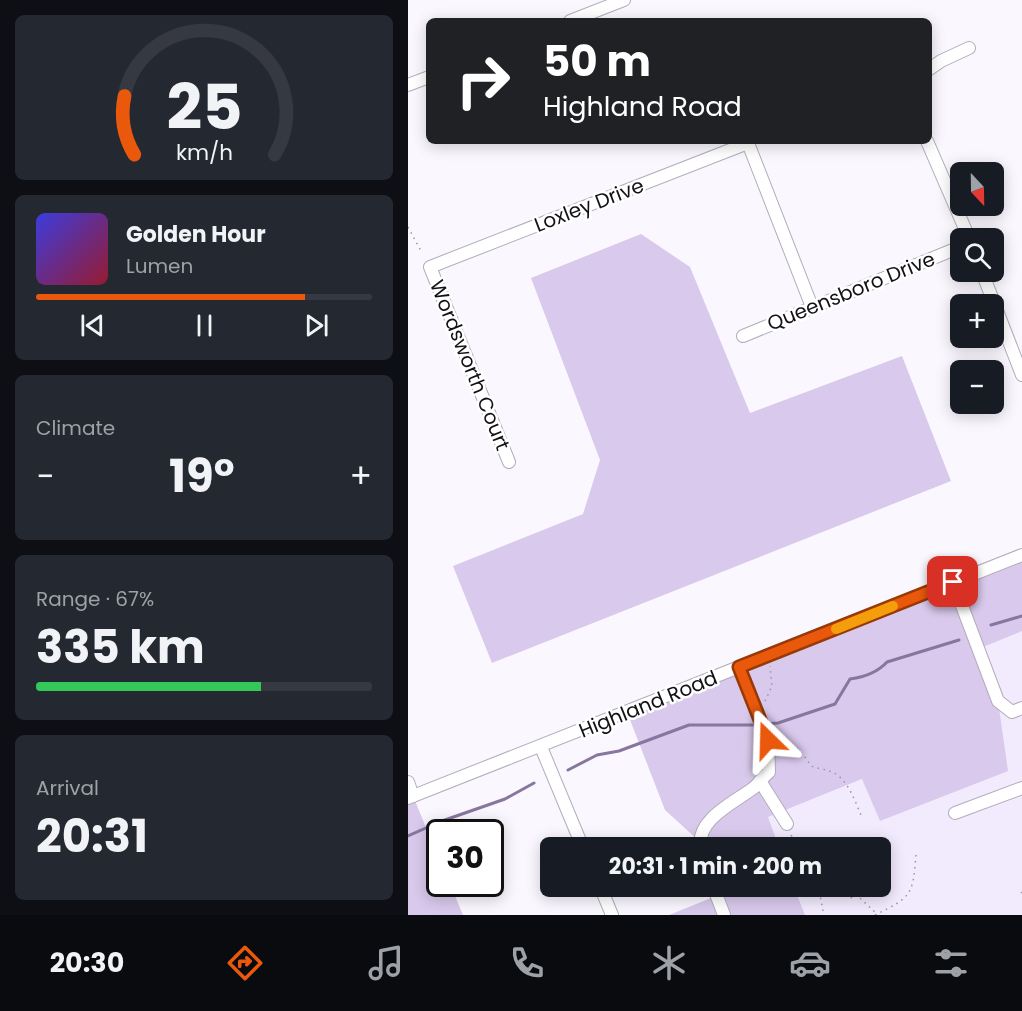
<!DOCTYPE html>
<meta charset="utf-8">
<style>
body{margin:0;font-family:Poppins,sans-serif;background:#242831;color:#f1f3f6;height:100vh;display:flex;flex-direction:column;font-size:22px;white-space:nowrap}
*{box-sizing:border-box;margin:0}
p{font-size:20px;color:#9ea1a6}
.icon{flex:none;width:33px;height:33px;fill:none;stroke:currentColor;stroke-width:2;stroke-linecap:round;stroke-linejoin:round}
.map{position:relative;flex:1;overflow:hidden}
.drawer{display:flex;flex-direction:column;gap:15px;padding:15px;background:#0d0f14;width:408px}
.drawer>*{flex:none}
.guide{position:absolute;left:18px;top:18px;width:506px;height:126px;border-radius:9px;box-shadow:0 3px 15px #0003;background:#202124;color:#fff;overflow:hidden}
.needle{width:39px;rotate:158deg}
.buttons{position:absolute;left:542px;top:162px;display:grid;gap:12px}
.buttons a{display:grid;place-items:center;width:54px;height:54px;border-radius:9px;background:#171b24;box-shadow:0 3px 15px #0003;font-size:30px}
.speed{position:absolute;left:18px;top:819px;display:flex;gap:12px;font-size:30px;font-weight:700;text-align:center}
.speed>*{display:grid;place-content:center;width:78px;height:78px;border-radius:50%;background:#171b24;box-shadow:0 3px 15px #0003;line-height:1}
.speed .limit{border:3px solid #111;border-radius:9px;background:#fff;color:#111}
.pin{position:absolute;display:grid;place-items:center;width:51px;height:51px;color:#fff;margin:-26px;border-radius:12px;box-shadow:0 3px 9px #0006}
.me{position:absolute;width:66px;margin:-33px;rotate:338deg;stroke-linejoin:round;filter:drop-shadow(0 0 4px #0008)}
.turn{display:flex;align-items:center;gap:21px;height:126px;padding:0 18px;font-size:27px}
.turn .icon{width:78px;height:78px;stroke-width:2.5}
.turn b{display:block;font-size:42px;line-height:51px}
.big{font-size:45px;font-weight:700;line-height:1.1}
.drawer .tile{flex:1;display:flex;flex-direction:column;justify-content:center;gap:9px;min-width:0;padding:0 21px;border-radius:9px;background:#242831}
.drawer .dial{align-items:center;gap:0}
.dial svg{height:156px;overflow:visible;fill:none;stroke:#363941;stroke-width:7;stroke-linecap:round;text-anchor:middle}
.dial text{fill:#f1f3f6;stroke:none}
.song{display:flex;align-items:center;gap:18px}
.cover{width:72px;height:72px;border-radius:9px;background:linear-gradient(135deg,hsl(240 70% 55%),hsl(350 70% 35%))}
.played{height:6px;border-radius:3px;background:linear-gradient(90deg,#ea580c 80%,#363941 80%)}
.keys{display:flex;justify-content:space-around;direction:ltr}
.heat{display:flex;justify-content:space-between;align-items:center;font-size:33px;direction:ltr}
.charge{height:9px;border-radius:4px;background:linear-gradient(90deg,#34c759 67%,#363941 0)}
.trip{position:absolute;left:132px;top:837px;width:351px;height:60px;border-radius:9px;background:#171b24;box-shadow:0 3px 15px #0003;font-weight:700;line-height:60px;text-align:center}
.tab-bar{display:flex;height:96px;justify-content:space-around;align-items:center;background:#090b0e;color:#9ea1a6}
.tab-bar .icon{width:42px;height:42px}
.tab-bar .current{color:#ea580c}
.tab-bar b{font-size:27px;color:#f1f3f6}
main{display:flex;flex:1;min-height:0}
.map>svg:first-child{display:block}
.built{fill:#f2eafd}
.green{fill:#d9c9ec}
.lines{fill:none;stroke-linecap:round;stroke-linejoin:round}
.stream{stroke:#89769f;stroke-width:3}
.minor-casing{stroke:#b2acbb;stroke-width:14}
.path{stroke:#9a989d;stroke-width:1.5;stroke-dasharray:1.5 4.5;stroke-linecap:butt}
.minor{stroke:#fff;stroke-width:12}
.route-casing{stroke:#983908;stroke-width:15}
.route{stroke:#ea580c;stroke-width:10}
.slow{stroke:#f59e0b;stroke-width:10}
.labels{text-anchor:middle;stroke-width:5;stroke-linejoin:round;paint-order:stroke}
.street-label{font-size:20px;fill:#131116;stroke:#fff}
</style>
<main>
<section class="drawer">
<div class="tile dial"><svg viewBox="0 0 100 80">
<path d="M14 69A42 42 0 1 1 86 69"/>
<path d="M14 69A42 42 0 0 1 9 39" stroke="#ea580c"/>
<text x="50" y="56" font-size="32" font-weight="700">25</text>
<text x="50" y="72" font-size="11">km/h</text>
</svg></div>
<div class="tile">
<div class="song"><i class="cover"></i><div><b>Golden Hour</b><p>Lumen</p></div></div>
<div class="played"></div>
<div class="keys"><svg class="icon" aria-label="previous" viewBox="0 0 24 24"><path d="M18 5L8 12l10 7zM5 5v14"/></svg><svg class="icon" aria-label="pause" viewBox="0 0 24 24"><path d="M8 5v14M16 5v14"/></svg><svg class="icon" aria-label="next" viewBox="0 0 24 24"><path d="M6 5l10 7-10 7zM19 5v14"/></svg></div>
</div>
<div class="tile"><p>Climate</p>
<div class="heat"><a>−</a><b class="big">19°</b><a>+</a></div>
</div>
<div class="tile"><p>Range · 67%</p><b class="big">335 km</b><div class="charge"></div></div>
<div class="tile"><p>Arrival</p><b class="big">20:31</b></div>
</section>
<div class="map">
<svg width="614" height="915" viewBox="0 0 614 915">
<rect width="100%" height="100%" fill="#faf8fe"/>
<!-- built -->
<path class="built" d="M614,631V915H397L386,887L472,886V848L371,847L360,817L455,779L472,821L570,648Z"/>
<!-- green -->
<g class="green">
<path d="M233,234L282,267L342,413L494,356L543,481L84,663L45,566L175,514L192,460L123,278Z"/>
<path d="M614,555V631L570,649L590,701L600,771L472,821L454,779L360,817L371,847H293L291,841L257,810L219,712Z"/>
<path d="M5,796L31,859L32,884H42L55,915H0V798Z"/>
<path d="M305,886L386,887L397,915H261L308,896Z"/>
</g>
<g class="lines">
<!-- stream -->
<g class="stream">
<path d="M583,625L614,616"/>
<path d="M357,724L370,723L427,704L442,679C457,677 469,673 479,662L551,640"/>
<path d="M160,770L189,755L211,751L281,725H351"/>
<path d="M34,821L97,799L126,783"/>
<path d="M0,836L27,824"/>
</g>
<!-- minor casing -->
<g class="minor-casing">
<g id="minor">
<path d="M162,21L216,0"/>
<path d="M520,70L533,61L561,48"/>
<path d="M0,85L21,77"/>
<path d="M519,141L561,238"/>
<path d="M574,272L614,375"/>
<path d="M335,336L552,247"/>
<path d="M101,462L22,267L340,143L404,307"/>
<path d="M545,582L590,701L604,712L614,708"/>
<path d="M133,747L175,848"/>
<path d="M352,781L379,824"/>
<path d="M0,782L5,796"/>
<path d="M0,798L614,555"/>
<path d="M547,813L614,788"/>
<path d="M293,848C287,820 327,802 344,789C350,785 355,777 361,772L360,740L331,667"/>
<path d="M192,886L204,915"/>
<path d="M305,886L316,915"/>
</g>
</g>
<!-- path -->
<g class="path">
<path d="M0,227L13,251"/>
<path d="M357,701L364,686L362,666"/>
<path d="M372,741C388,745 395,753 403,766C410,769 419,769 426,773C441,781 447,802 454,817"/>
<path d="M455,845L456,848"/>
<path d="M380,848L384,834"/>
<path d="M397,886H405"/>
<path d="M410,886L416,915"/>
<path d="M430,886L441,898L448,897"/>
<path d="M439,886L469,914"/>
<path d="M613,893L614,892"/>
<path d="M467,915C504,897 505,895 508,854"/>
</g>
<!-- minor -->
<use href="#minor" class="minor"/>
</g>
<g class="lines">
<!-- route casing -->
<g class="route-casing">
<path id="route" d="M360,740L331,667L545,582"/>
</g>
<!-- route -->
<use href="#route" class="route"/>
<!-- slow -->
<path class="slow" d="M428,629L485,606"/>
</g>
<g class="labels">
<!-- street labels -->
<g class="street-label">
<text transform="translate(181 205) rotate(-21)" y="7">Loxley Drive</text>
<text transform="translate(443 291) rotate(-22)" y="7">Queensboro Drive</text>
<text transform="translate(62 365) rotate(68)" y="7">Wordsworth Court</text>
<text transform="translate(240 704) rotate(-22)" y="7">Highland Road</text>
</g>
</g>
</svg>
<div class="buttons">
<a><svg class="needle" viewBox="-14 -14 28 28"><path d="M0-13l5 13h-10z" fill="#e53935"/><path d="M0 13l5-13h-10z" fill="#9ea1a6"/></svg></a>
<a><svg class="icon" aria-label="search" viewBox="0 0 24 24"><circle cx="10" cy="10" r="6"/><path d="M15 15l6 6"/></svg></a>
<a>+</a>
<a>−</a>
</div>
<div class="speed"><div class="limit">30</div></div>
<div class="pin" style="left:545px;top:582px;background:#d93025"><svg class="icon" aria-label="arrive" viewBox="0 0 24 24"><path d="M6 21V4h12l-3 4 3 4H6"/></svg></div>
<svg class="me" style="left:360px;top:740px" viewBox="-20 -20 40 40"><path d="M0-17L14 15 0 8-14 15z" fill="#ea580c" stroke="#fff" stroke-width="4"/></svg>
<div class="trip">20:31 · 1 min · 200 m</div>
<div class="guide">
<div class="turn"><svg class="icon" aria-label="right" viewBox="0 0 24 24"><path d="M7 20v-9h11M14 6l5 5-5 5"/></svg><div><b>50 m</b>Highland Road</div></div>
</div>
</div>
</main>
<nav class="tab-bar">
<b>20:30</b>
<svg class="icon current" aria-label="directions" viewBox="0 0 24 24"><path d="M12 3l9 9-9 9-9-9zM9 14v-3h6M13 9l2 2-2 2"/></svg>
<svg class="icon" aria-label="music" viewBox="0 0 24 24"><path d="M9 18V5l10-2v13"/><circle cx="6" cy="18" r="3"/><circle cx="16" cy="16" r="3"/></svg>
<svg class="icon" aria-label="phone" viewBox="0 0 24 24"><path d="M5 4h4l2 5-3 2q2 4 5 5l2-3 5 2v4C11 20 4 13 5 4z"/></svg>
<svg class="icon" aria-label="climate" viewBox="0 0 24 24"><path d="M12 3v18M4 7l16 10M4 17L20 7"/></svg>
<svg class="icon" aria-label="car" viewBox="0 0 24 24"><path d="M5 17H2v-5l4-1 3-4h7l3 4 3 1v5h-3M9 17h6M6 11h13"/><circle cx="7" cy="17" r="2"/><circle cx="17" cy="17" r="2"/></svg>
<svg class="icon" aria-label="filters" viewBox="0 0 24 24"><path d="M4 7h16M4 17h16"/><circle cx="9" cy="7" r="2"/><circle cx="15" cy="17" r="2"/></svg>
</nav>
